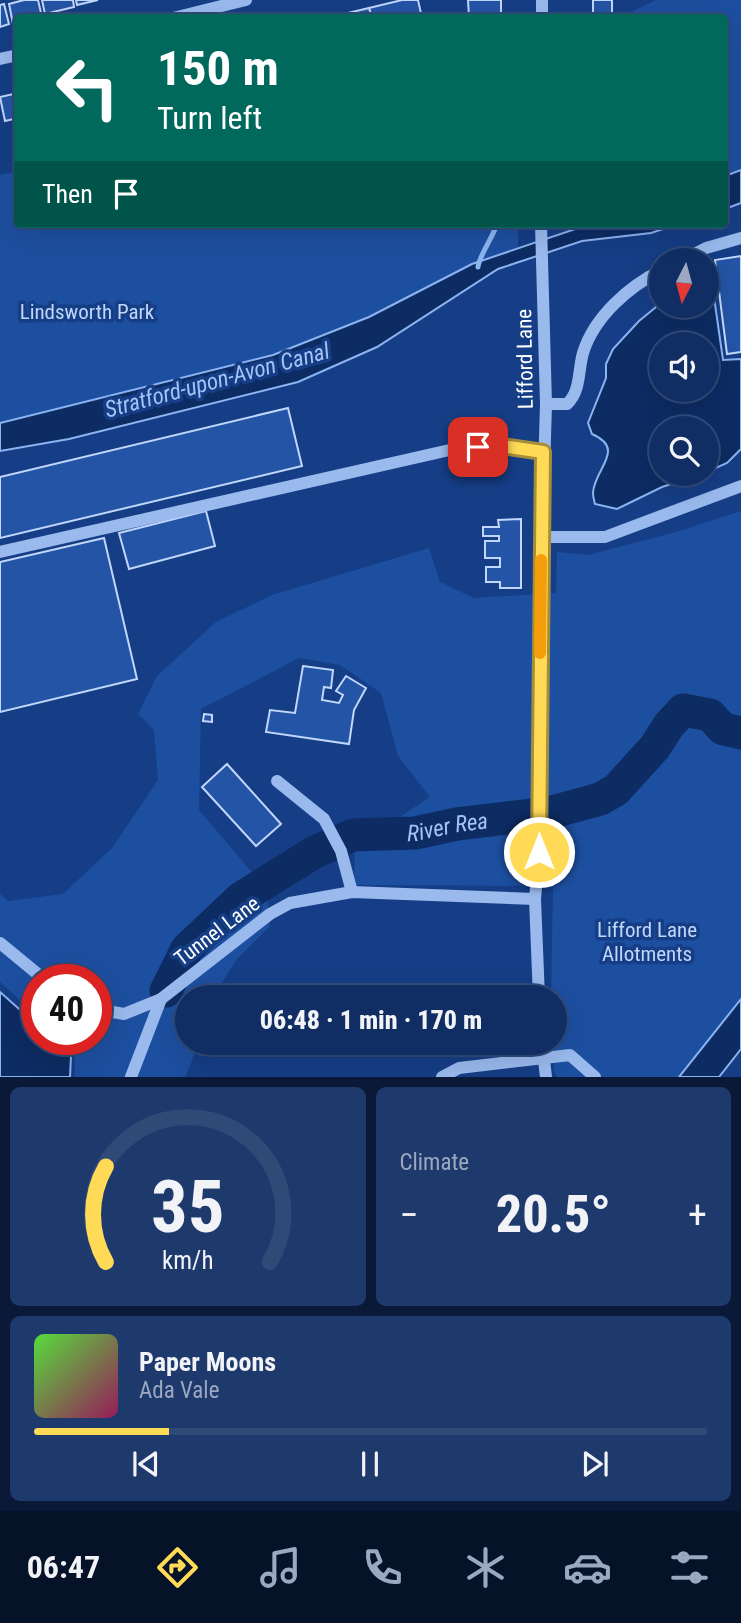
<!DOCTYPE html>
<meta charset="utf-8">
<style>
body{margin:0;font-family:"Roboto Condensed",sans-serif;background:#1e3a6d;color:#f1f3f6;height:100vh;display:flex;flex-direction:column;font-size:26px;white-space:nowrap}
*{box-sizing:border-box;margin:0}
p{font-size:23px;color:#9ca8bf}
.icon{flex:none;width:38px;height:38px;fill:none;stroke:currentColor;stroke-width:2;stroke-linecap:round;stroke-linejoin:round}
.map{position:relative;height:1077px;overflow:hidden}
.details{display:flex;flex-direction:column;gap:10px;padding:10px;background:#091937;flex:1}
.details>*{flex:none}
.banner{position:absolute;left:14px;top:14px;width:714px;height:214px;border-radius:7px;box-shadow:0 7px 28px #0002,0 0 0 2px #304a78;background:#00695c;color:#fff;overflow:hidden}
.needle{width:46px;rotate:186deg}
.buttons{position:absolute;left:649px;top:248px;display:grid;gap:14px}
.buttons a{display:grid;place-items:center;width:70px;height:70px;border-radius:50%;background:#102e64;box-shadow:0 7px 28px #0002,0 0 0 2px #304a78;font-size:35px}
.speed{position:absolute;left:21px;top:964px;display:flex;gap:14px;font-size:35px;font-weight:700;text-align:center}
.speed>*{display:grid;place-content:center;width:91px;height:91px;border-radius:50%;background:#102e64;box-shadow:0 7px 28px #0002,0 0 0 2px #304a78;line-height:1}
.speed .limit{border:10px solid #d22;background:#fff;color:#111}
.pin{position:absolute;display:grid;place-items:center;width:60px;height:60px;color:#fff;margin:-30px;border-radius:14px;box-shadow:0 4px 10px #0006}
.me{position:absolute;width:77px;margin:-38px;rotate:0deg;stroke-linejoin:round;filter:drop-shadow(0 0 5px #0008)}
.turn{display:flex;align-items:center;gap:24px;height:147px;padding:0 28px;font-size:32px}
.turn .icon{width:91px;height:91px;stroke-width:2.5}
.turn b{display:block;font-size:49px;line-height:60px}
.then{display:flex;align-items:center;height:66px;padding:0 28px;background:#0003;gap:14px;font-size:26px}
.big{font-size:52px;font-weight:800;line-height:1.1}
.details .tile{flex:1;display:flex;flex-direction:column;justify-content:center;gap:10px;min-width:0;padding:0 24px;border-radius:10px;background:#1e3a6d}
.details .dial{align-items:center;gap:0}
.dial svg{height:182px;overflow:visible;fill:none;stroke:#304a78;stroke-width:7;stroke-linecap:round;text-anchor:middle}
.dial text{fill:#f1f3f6;stroke:none}
.song{display:flex;align-items:center;gap:21px}
.cover{width:84px;height:84px;border-radius:10px;background:linear-gradient(135deg,hsl(110 70% 55%),hsl(330 70% 35%))}
.played{height:7px;border-radius:4px;background:linear-gradient(90deg,#ffda57 20%,#304a78 20%)}
.keys{display:flex;justify-content:space-around;direction:ltr}
.heat{display:flex;justify-content:space-between;align-items:center;font-size:38px;direction:ltr}
.details .tiles{flex:1;display:grid;gap:10px;grid-template-columns:1fr 1fr}
.tile:last-child{grid-column:span 2}
.trip{position:absolute;left:175px;top:985px;width:392px;height:70px;border-radius:35px;background:#102e64;box-shadow:0 7px 28px #0002,0 0 0 2px #304a78;font-weight:800;line-height:70px;text-align:center}
.tab-bar{display:flex;height:112px;justify-content:space-around;align-items:center;background:#061228;color:#9ca8bf}
.tab-bar .icon{width:49px;height:49px}
.tab-bar .on{color:#ffda57}
.tab-bar b{font-size:32px;color:#f1f3f6}
.map>svg:first-child{display:block}
.green{fill:#1d4fa0}
.water{fill:#0d2c63;stroke:#8cb4f1;stroke-width:2;fill-rule:evenodd}
.lines{fill:none;stroke-linecap:round;stroke-linejoin:round}
.stream{stroke:#8cb4f1;stroke-width:5}
.river{stroke:#0d2c63;stroke-width:33}
.building{fill:#2354a5;stroke:#c0d6fa;stroke-width:2}
.minor{stroke:#9abaee;stroke-width:12}
.route-casing{stroke:#a68e39;stroke-width:18}
.route{stroke:#ffda57;stroke-width:12}
.slow{stroke:#f59e0b;stroke-width:12}
.labels{text-anchor:middle;stroke-width:7;stroke-linejoin:round;paint-order:stroke}
.park-label{font-size:21px;fill:#c0d6fa;stroke:#153e86}
.street-label{font-size:21px;fill:#fff;stroke:#153e86}
.water-label{font-size:23px;font-style:italic;fill:#a5c4f6;stroke:#153e86}
</style>
<div class="map">
<svg width="741" height="1077" viewBox="0 0 741 1077">
<rect width="100%" height="100%" fill="#153e86"/>
<!-- green -->
<g class="green">
<path d="M656,0H741V169L725,175L724,18L621,17Z"/>
<path d="M17,171L18,224H518V250L369,317L273,355L0,423V175Z"/>
<path d="M741,511V999L679,1077H557L554,1071L552,1043H555V998L551,997L553,886L354,885L355,847L430,797L398,756L381,693L340,665L299,658L201,709L199,810L266,889L270,926L236,960L213,997L187,998V1043H199L185,1077H75L74,1050L63,1040H96V980H37V1016L0,982V894L8,901L63,894L112,848L158,780L154,730L138,714L157,676L216,622L272,595L429,548L440,582L474,598L556,593L557,552L588,555L676,532Z"/>
</g>
<!-- water -->
<g class="water">
<path d="M741,170V203L725,209V176Z"/>
<path d="M590,224H678L651,233L582,241L498,269L377,347L298,382L69,439L0,451V423L273,355L369,317L472,264Z"/>
<path d="M707,289L713,290L723,360L741,359V449L727,463L707,472V429H662V474H702L662,487L617,509L595,504C594,500 593,497 593,493C594,469 627,449 592,434L588,423L606,378V364L613,349L639,321L661,303L662,306H707ZM662,345H707V390H662Z"/>
<path d="M0,992L37,1025V1040H52L71,1056L70,1077H0Z"/>
<path d="M741,999V1049L719,1077H679Z"/>
</g>
<g class="lines">
<!-- stream -->
<path class="stream" d="M478,267C479,256 493,237 497,224"/>
<!-- river -->
<path class="river" id="s1" d="M166,991L187,949L241,898L313,853L353,835L415,833L457,824L549,813L600,799L616,790L655,747L669,725L683,710L710,715L723,729L741,733"/>
</g>
<!-- building -->
<g class="building">
<path d="M24,0H38L42,17L18,18V23L13,24L9,4Z"/>
<path d="M42,0H73L74,7L45,14Z"/>
<path d="M76,0H98L77,5Z"/>
<path d="M402,0H418L422,18H372L369,8Z"/>
<path d="M468,0H501V18H469Z"/>
<path d="M593,0H612V14L593,13Z"/>
<path d="M4,4L9,24L0,27V5Z"/>
<path d="M369,8L372,18H327Z"/>
<path d="M18,93V118L5,121L0,97Z"/>
<path d="M741,256V352L727,354L715,260Z"/>
<path d="M288,408L302,466L0,538V477Z"/>
<path d="M206,511L215,546L129,569L119,533Z"/>
<path d="M521,519V588H500V582H486V567H500V558H485V541H499V536H483V527H499L498,520Z"/>
<path d="M104,538L137,679L0,712V562Z"/>
<path d="M303,666L333,670L331,688L324,687L322,700L339,703L343,695L336,691L346,676L366,688L354,710L349,744L266,732L270,710L295,713Z"/>
<path d="M204,714L212,715V722L203,721Z"/>
<path d="M227,764L281,824L256,846L202,787Z"/>
</g>
<g class="lines">
<!-- minor -->
<g class="minor">
<path d="M173,18L246,0"/>
<path d="M542,18V0"/>
<path d="M0,59L18,55"/>
<path d="M681,261L706,248L741,238"/>
<path d="M546,404H567C581,391 578,370 583,353C594,317 629,286 662,270"/>
<path d="M542,537H605L741,486"/>
<path d="M0,552L454,449L502,446L543,452"/>
<path d="M277,781L324,819L341,851L352,892"/>
<path d="M0,943L45,980"/>
<path d="M539,998L535,899L539,852L542,537L546,404L541,224"/>
<path d="M96,1009L124,1014L161,999L270,914L290,903L352,892L535,899"/>
<path d="M542,1043L546,1077"/>
<path d="M131,1077L161,999"/>
<path d="M442,1077L459,1068L570,1055L595,1077"/>
</g>
</g>
<g class="lines">
<!-- route casing -->
<g class="route-casing">
<path id="route" d="M478,447L502,446L543,452L539,852"/>
</g>
<!-- route -->
<use href="#route" class="route"/>
<!-- slow -->
<path class="slow" d="M540,653L541,560"/>
</g>
<g class="labels">
<!-- park labels -->
<g class="park-label">
<text x="87" y="319">Lindsworth Park</text>
<text x="647" y="937">Lifford Lane<tspan x="647" dy="24">Allotments</tspan></text>
</g>
<!-- street labels -->
<g class="street-label">
<text transform="translate(525 359) rotate(-91)" y="7">Lifford Lane</text>
<text transform="translate(217 931) rotate(-37)" y="7">Tunnel Lane</text>
</g>
<!-- water labels -->
<g class="water-label">
<text transform="translate(217 380) rotate(-15)" y="8">Stratford-upon-Avon Canal</text>
<text dy="8" stroke="none"><textPath href="#s1" startOffset="345">River Rea</textPath></text>
</g>
</g>
</svg>
<div class="buttons">
<a><svg class="needle" viewBox="-14 -14 28 28"><path d="M0-13l5 13h-10z" fill="#e53935"/><path d="M0 13l5-13h-10z" fill="#9ca8bf"/></svg></a>
<a><svg class="icon" aria-label="sound" viewBox="0 0 24 24"><path d="M4 9h4l5-4v14l-5-4H4zM17 9q2 3 0 6"/></svg></a>
<a><svg class="icon" aria-label="search" viewBox="0 0 24 24"><circle cx="10" cy="10" r="6"/><path d="M15 15l6 6"/></svg></a>
</div>
<div class="speed"><div class="limit">40</div></div>
<div class="pin" style="left:478px;top:447px;background:#d93025"><svg class="icon" aria-label="arrive" viewBox="0 0 24 24"><path d="M6 21V4h12l-3 4 3 4H6"/></svg></div>
<svg class="me" style="left:539px;top:852px" viewBox="-20 -20 40 40"><circle r="17" fill="#ffda57" stroke="#fff" stroke-width="3"/><path d="M0-11L8 9 0 5-8 9z" fill="#fff"/></svg>
<div class="trip">06:48 · 1 min · 170 m</div>
<div class="banner">
<div class="turn"><svg class="icon" aria-label="left" viewBox="0 0 24 24"><path d="M17 20v-9H6M10 6l-5 5 5 5"/></svg><div><b>150 m</b>Turn left</div></div>
<div class="then">Then<svg class="icon" aria-label="arrive" viewBox="0 0 24 24"><path d="M6 21V4h12l-3 4 3 4H6"/></svg></div>
</div>
</div>
<section class="details">
<div class="tiles">
<div class="tile dial"><svg viewBox="0 0 100 80">
<path d="M14 69A42 42 0 1 1 86 69"/>
<path d="M14 69A42 42 0 0 1 14 27" stroke="#ffda57"/>
<text x="50" y="56" font-size="32" font-weight="700">35</text>
<text x="50" y="72" font-size="11">km/h</text>
</svg></div>
<div class="tile"><p>Climate</p>
<div class="heat"><a>−</a><b class="big">20.5°</b><a>+</a></div>
</div>
<div class="tile">
<div class="song"><i class="cover"></i><div><b>Paper Moons</b><p>Ada Vale</p></div></div>
<div class="played"></div>
<div class="keys"><svg class="icon" aria-label="previous" viewBox="0 0 24 24"><path d="M18 5L8 12l10 7zM5 5v14"/></svg><svg class="icon" aria-label="pause" viewBox="0 0 24 24"><path d="M8 5v14M16 5v14"/></svg><svg class="icon" aria-label="next" viewBox="0 0 24 24"><path d="M6 5l10 7-10 7zM19 5v14"/></svg></div>
</div>
</div>
</section>
<nav class="tab-bar">
<b>06:47</b>
<svg class="icon on" aria-label="directions" viewBox="0 0 24 24"><path d="M12 3l9 9-9 9-9-9zM9 14v-3h6M13 9l2 2-2 2"/></svg>
<svg class="icon" aria-label="music" viewBox="0 0 24 24"><path d="M9 18V5l10-2v13"/><circle cx="6" cy="18" r="3"/><circle cx="16" cy="16" r="3"/></svg>
<svg class="icon" aria-label="phone" viewBox="0 0 24 24"><path d="M5 4h4l2 5-3 2q2 4 5 5l2-3 5 2v4C11 20 4 13 5 4z"/></svg>
<svg class="icon" aria-label="climate" viewBox="0 0 24 24"><path d="M12 3v18M4 7l16 10M4 17L20 7"/></svg>
<svg class="icon" aria-label="car" viewBox="0 0 24 24"><path d="M5 17H2v-5l4-1 3-4h7l3 4 3 1v5h-3M9 17h6M6 11h13"/><circle cx="7" cy="17" r="2"/><circle cx="17" cy="17" r="2"/></svg>
<svg class="icon" aria-label="filters" viewBox="0 0 24 24"><path d="M4 7h16M4 17h16"/><circle cx="9" cy="7" r="2"/><circle cx="15" cy="17" r="2"/></svg>
</nav>
